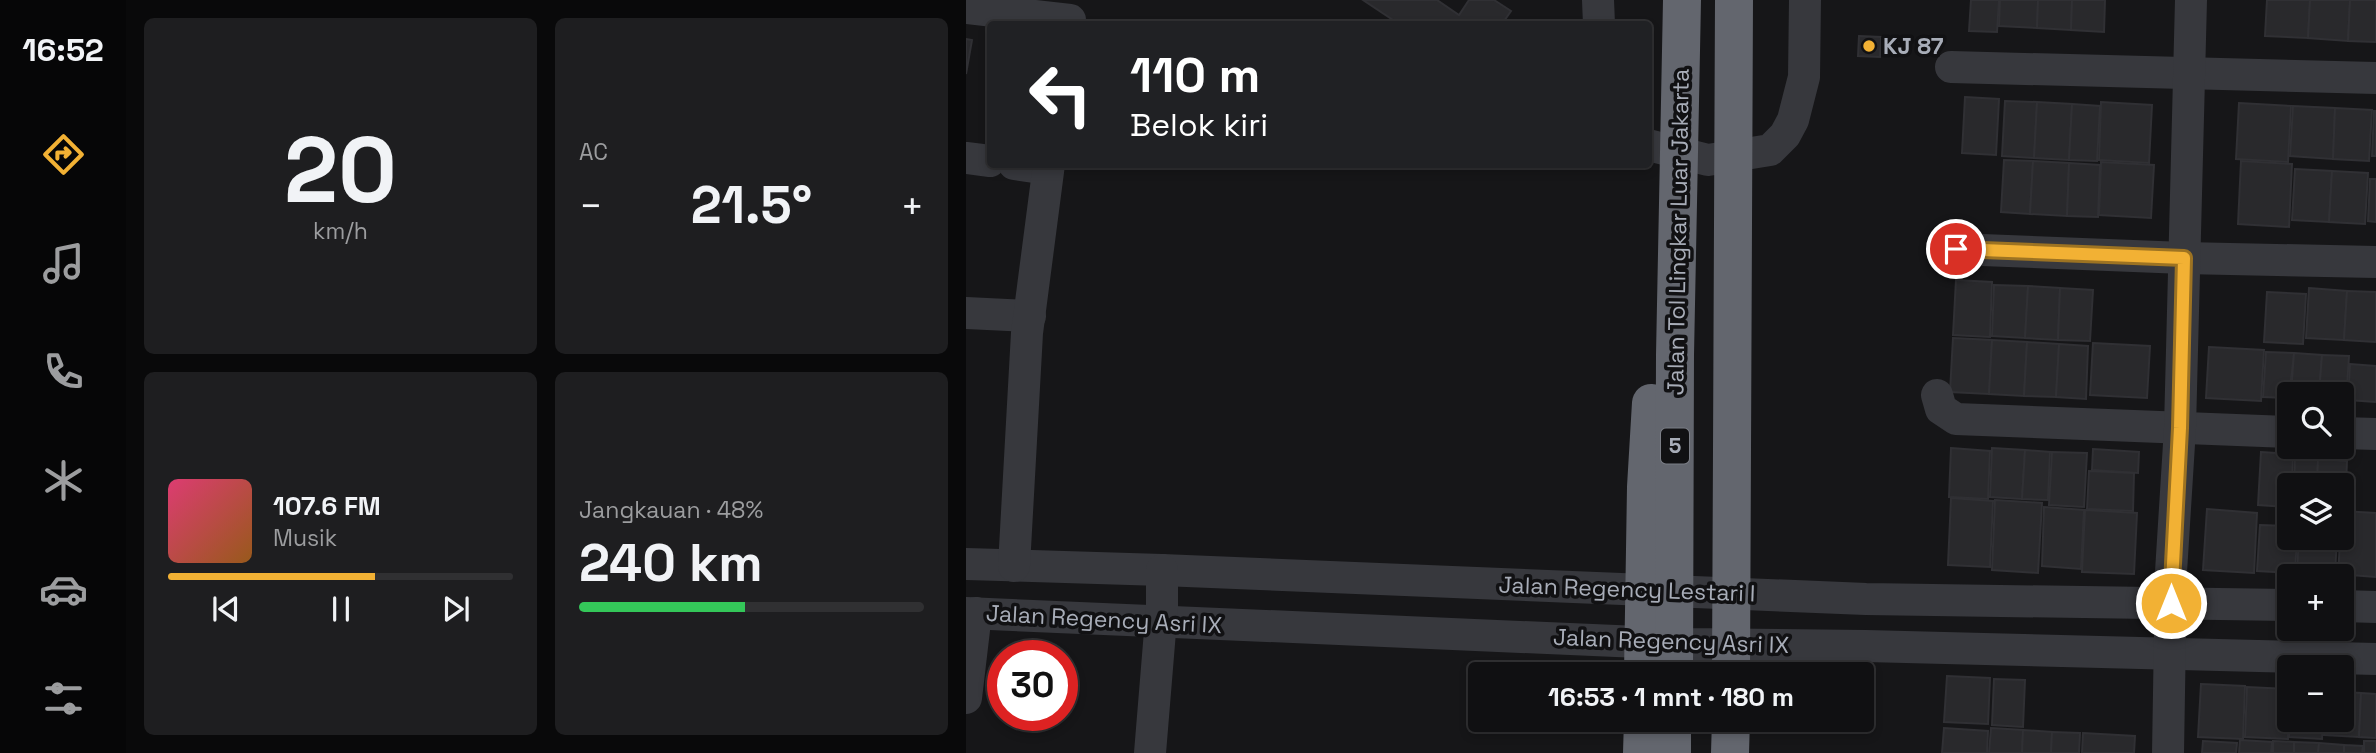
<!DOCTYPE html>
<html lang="id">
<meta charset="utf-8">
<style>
body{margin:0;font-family:"Space Grotesk",sans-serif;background:#1e1e20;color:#f1f3f6;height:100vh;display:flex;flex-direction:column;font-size:26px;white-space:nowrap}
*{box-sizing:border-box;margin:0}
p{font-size:23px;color:#9c9d9f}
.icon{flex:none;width:38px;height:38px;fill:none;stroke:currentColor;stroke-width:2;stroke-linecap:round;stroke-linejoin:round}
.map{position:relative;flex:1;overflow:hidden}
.panel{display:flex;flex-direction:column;gap:18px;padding:18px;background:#09090a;width:840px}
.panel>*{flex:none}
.guide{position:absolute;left:21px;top:21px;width:665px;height:147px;border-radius:7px;box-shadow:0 4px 10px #0003,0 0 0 2px #303032;background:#202124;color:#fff;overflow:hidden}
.fabs{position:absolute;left:1311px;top:382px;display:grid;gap:14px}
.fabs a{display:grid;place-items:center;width:77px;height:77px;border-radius:7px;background:#101012;box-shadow:0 4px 10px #0003,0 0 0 2px #303032;font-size:35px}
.speed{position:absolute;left:21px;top:640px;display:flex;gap:14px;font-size:35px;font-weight:700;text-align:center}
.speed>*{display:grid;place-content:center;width:91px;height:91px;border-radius:50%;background:#101012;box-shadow:0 4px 10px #0003,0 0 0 2px #303032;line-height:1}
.speed .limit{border:10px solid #d22;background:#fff;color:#111}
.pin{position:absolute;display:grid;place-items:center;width:60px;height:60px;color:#fff;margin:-30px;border:4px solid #fff;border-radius:50%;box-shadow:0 2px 7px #0007}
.me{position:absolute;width:77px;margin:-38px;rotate:0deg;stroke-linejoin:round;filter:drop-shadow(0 0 5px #0008)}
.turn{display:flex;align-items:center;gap:24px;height:147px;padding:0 28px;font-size:32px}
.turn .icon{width:91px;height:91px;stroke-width:2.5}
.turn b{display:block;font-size:49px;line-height:60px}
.big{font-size:52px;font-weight:700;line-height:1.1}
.panel .card{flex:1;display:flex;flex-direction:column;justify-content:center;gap:10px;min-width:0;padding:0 24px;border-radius:10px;background:#1e1e20}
.panel .dial{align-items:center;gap:0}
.dial b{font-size:91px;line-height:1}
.song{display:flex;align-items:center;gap:21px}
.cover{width:84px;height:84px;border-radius:10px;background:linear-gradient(135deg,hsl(340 70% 55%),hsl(30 70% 35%))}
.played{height:7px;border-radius:4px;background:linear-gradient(90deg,#f2b134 60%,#303032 60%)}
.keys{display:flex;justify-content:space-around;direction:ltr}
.heat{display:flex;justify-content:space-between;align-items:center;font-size:38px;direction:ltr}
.charge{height:10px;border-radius:5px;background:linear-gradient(90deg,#34c759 48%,#303032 0)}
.panel .tiles{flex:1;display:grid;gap:18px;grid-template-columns:repeat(2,1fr)}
.trip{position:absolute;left:502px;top:662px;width:406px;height:70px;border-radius:7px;background:#101012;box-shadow:0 4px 10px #0003,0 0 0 2px #303032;font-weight:700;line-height:70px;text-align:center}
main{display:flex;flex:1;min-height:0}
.dock{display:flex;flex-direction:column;width:126px;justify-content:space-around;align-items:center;background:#060607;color:#9c9d9f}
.dock .icon{width:49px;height:49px}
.dock .active{color:#f2b134}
.dock b{font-size:32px;color:#f1f3f6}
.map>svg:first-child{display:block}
.building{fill:#29292c;stroke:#303034;stroke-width:2}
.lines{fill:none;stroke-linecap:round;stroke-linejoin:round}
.minor{stroke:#37383d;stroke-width:32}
.highway{stroke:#63666e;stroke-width:38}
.highway-bridge{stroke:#63666e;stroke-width:38}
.route-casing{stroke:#9d7322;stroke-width:18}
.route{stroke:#f2b134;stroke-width:12}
.poi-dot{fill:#f2b134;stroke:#111113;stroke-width:2.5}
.labels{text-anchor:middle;stroke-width:7;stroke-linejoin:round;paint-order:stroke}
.shield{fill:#111113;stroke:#7b7e86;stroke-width:2}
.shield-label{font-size:21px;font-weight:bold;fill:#a8adb8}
.poi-label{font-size:23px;font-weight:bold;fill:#a8adb8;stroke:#111113;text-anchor:start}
.street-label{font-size:23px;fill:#a8adb8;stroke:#111113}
</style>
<main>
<nav class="dock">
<b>16:52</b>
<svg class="icon active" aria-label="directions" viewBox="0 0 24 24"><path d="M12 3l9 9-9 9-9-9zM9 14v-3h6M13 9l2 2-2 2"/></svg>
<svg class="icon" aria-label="music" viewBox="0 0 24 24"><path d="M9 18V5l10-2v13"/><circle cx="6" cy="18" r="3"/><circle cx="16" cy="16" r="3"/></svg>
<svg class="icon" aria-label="phone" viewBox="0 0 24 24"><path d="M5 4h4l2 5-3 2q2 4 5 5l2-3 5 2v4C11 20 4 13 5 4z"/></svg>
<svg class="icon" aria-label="climate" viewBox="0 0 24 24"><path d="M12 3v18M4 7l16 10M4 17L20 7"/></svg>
<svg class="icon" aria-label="car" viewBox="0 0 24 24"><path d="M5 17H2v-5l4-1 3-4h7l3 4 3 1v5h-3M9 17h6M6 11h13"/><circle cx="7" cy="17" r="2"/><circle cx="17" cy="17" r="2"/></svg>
<svg class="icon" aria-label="filters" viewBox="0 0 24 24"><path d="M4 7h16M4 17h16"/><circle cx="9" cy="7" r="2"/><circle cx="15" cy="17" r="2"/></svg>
</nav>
<section class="panel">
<div class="tiles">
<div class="card dial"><b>20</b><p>km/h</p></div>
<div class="card"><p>AC</p>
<div class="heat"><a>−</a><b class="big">21.5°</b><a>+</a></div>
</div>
<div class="card">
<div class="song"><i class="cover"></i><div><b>107.6 FM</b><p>Musik</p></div></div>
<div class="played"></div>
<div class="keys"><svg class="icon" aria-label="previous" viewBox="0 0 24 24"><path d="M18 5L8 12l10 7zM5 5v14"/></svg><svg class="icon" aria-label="pause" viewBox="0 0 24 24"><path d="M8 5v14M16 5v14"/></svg><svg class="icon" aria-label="next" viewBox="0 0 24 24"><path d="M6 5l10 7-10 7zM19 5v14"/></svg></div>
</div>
<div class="card"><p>Jangkauan · 48%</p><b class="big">240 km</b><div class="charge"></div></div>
</div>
</section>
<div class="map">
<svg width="1410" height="753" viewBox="0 0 1410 753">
<rect width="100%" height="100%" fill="#161618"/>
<!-- building -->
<g class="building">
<path d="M397,0H471L493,15L503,0H528L545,11L536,24H433Z"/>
<path d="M1005,0H1033L1031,32L1003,31Z"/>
<path d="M1034,0H1072L1071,28L1033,26Z"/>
<path d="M1072,0H1106L1105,30L1071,28Z"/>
<path d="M1106,0H1139L1138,32L1105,30Z"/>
<path d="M1301,0H1344L1342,38L1299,36Z"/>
<path d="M1344,0H1384L1382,41L1342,38Z"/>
<path d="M1384,0H1410V42L1382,41Z"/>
<path d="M893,36L915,37L914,57L892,56Z"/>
<path d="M0,39L6,40L0,74Z"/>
<path d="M999,97L1033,99L1030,155L996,153Z"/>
<path d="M1039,101L1071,102L1068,158L1036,156Z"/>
<path d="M1071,102L1106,104L1103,160L1068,158Z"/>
<path d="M1135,102L1186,105L1183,163L1133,160Z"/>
<path d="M1273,103L1325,106L1322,162L1270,159Z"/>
<path d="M1106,104L1134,106L1131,161L1103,160Z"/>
<path d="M1327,106L1369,108L1367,159L1324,156Z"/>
<path d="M1369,108L1406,110L1403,161L1367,159Z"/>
<path d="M1408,111H1410V156H1406Z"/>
<path d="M1038,160L1067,161L1064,214L1035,212Z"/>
<path d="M1067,161L1103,163L1101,216L1064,214Z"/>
<path d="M1275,161L1326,164L1323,227L1272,224Z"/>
<path d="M1135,162L1188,165L1185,218L1133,215Z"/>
<path d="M1103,163L1134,165L1132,217L1101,216Z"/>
<path d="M1329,169L1366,171L1363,222L1326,220Z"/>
<path d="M1366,171L1402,173L1399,224L1363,222Z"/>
<path d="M1404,179H1410V222L1402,221Z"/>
<path d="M990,280L1026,282L1024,337L987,335Z"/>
<path d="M1028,285L1062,286L1059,338L1026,336Z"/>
<path d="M1062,286L1094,288L1092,340L1059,338Z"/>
<path d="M1094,288L1127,290L1124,341L1092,340Z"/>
<path d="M1343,288L1381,291L1378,340L1340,338Z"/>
<path d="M1381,291L1410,292V342L1378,340Z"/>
<path d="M1301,292L1340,294L1337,344L1298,342Z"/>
<path d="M987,338L1026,340L1023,394L984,392Z"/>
<path d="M1026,340L1061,342L1058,396L1023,394Z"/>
<path d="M1061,342L1093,344L1090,397L1058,396Z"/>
<path d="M1127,343L1184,346L1181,398L1124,395Z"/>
<path d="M1093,344L1122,346L1120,399L1090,397Z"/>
<path d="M1243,347L1298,350L1295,401L1240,398Z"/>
<path d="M1300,352L1328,353L1323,398L1297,397Z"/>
<path d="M1328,353L1356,355L1353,394H1325Z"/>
<path d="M1356,355L1383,356L1380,402L1376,401V394H1353Z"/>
<path d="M1384,364L1410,366V402L1382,400Z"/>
<path d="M985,448L1024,451L1022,499L983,497Z"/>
<path d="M1026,448L1059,450L1056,499L1024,497Z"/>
<path d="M1127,449L1173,452L1172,473L1126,470Z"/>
<path d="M1059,450L1084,452L1082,500L1056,499Z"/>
<path d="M1086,452L1121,453L1118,507L1083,505Z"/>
<path d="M1295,452L1327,454L1326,485H1323V507L1292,505Z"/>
<path d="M1329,457L1352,459L1351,485H1328Z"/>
<path d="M1352,459L1381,461L1379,509H1376V485H1351Z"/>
<path d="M1123,471L1168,473L1167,511L1121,509Z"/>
<path d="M985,498L1027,501L1024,567L982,565Z"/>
<path d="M1029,500L1076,503L1072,573L1026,570Z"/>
<path d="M1078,507L1118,510L1115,569L1076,566Z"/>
<path d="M1241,509L1291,513L1288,573L1237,570Z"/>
<path d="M1119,510L1171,513L1168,574L1116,572Z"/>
<path d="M1376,511L1410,513V577L1372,574Z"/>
<path d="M1294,525L1323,526V537H1331L1329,573L1291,571Z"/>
<path d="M1333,537H1371L1369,574L1331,571Z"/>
<path d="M981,676L1024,678L1022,724L978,722Z"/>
<path d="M1028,679L1059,680L1057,727L1026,725Z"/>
<path d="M1235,684L1279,686L1277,739L1232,737Z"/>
<path d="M1281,687L1323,689L1322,739L1279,737Z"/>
<path d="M1376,692L1395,693L1393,737L1358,735V719H1376Z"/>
<path d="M1395,693L1410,694V738L1393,737Z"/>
<path d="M1324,719H1357L1356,739L1323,737Z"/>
<path d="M978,728L1022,731L1021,753H976Z"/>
<path d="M1025,728L1057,730L1056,753H1023Z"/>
<path d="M1057,730L1086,732L1085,753H1056Z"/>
<path d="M1086,732L1114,733L1113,753H1085Z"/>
<path d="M1117,733L1169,736L1168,753H1116Z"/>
<path d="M1274,740L1306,742L1305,753H1273Z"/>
<path d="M1237,741L1271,743L1270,753H1236Z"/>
<path d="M1307,741L1328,742V753H1307Z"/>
<rect x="1398" y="741" width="12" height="12"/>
<path d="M1328,742L1353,743L1352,753H1328Z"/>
<path d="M1353,743L1378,745V753H1352Z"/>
<path d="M1378,745L1397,746L1396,753H1378Z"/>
</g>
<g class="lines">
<!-- minor -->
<g class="minor">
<path d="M632,0L633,24"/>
<path d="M0,8L104,20"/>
<path d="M985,67L1410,78"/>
<path d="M682,145L742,160L804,150L819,135L827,120L838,77L839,0"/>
<path d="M0,158L24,161"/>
<path d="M48,164L82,169"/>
<path d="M990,249L1218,258L1410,262"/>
<path d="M0,313L64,316"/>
<path d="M971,395L975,409L990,419L1323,432"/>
<path d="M1376,433L1410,434"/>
<path d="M0,564L196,570L900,599L1323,605"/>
<path d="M48,566L61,333L83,164"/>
<path d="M1376,606L1410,607"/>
<path d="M0,613L719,644L900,646L1410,659"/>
<path d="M0,698L10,613"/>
<path d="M184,753L196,607V570"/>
<path d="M1202,753L1205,572L1214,428L1225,0"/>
</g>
<!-- highway -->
<g class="highway">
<path d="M676,753L677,719"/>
<path d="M706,753V719"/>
<path d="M764,753L765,719"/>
</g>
<!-- highway-bridge -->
<g class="highway-bridge">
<path d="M677,674L680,487L685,403"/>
<path d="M708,674L709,355L716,0"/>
<path d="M765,674L768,0"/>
</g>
</g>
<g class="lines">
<!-- route casing -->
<g class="route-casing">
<path id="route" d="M990,249L1218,258L1214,428L1205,603"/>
</g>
<!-- route -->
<use href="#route" class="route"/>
</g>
<!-- markers -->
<circle class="poi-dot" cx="903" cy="46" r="7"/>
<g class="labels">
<!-- shield labels -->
<rect class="shield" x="695" y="428.5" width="28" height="35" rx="5"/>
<g class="shield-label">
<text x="709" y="453">5</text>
</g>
<!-- poi labels -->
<g class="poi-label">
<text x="917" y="54">KJ 87</text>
</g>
<!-- street labels -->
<g class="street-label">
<text transform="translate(712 232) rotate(-89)" y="8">Jalan Tol Lingkar Luar Jakarta</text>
<text transform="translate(661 589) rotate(2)" y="8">Jalan Regency Lestari I</text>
<text transform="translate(138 619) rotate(3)" y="8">Jalan Regency Asri IX</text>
<text transform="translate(705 641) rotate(2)" y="8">Jalan Regency Asri IX</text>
</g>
</g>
</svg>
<div class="fabs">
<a><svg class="icon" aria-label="search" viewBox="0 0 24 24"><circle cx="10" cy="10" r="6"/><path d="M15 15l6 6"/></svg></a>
<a><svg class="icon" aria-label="layers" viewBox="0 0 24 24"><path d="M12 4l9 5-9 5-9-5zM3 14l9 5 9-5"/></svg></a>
<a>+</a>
<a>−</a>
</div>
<div class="speed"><div class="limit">30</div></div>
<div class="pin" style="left:990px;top:249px;background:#d93025"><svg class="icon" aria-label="arrive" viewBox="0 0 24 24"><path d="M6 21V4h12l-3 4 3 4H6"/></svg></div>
<svg class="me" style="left:1205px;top:603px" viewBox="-20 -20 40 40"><circle r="17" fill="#f2b134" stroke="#fff" stroke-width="3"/><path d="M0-11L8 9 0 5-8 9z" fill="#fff"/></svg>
<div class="trip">16:53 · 1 mnt · 180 m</div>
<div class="guide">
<div class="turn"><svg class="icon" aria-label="left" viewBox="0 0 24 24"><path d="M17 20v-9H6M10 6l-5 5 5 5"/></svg><div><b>110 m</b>Belok kiri</div></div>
</div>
</div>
</main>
